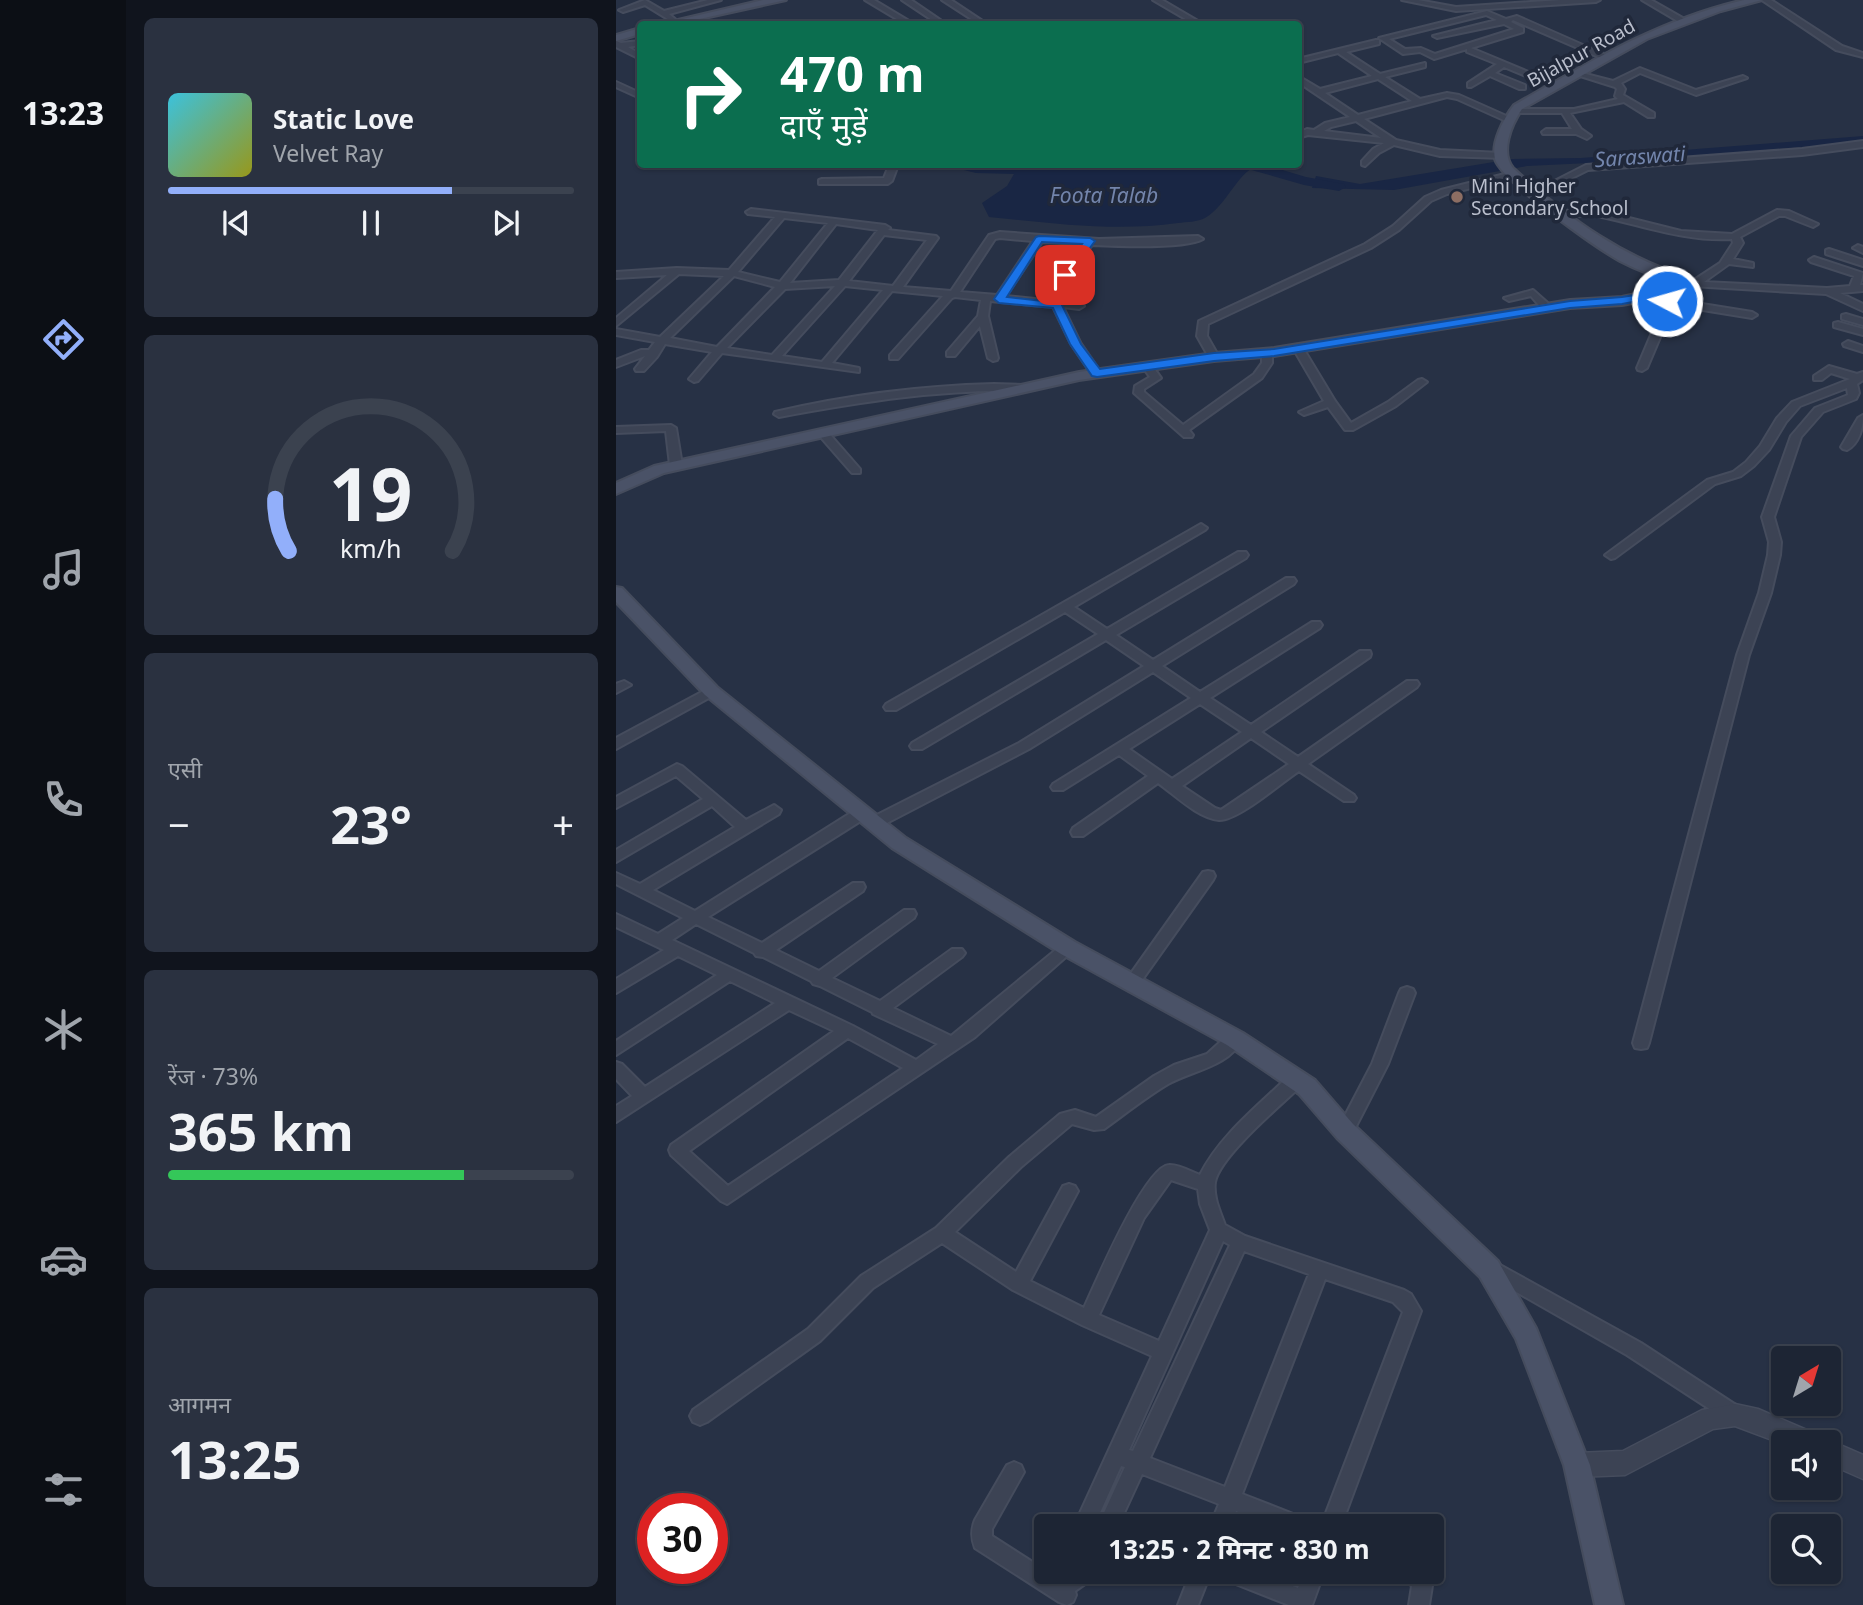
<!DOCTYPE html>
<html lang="hi">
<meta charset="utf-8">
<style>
body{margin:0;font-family:"Noto Sans","Noto Sans Devanagari",sans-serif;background:#2a3140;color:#f1f3f6;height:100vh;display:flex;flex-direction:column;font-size:26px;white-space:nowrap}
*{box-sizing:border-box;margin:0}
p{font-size:23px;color:#a0a5ac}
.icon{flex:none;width:38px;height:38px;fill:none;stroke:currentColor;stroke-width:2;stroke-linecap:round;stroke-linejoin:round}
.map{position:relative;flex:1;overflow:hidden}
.panel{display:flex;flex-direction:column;gap:18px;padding:18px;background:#10141d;width:490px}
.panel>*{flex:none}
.guide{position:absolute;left:21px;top:21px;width:665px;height:147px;border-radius:7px;box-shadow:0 2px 5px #0004,0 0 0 2px #3b424f;background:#0b6e4f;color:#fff;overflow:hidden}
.needle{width:46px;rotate:38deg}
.tools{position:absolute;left:1155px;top:1346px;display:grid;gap:14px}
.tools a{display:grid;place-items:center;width:70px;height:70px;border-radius:7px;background:#1d2534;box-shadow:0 2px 5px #0004,0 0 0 2px #3b424f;font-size:35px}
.speed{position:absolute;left:21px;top:1493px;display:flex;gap:14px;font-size:35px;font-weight:700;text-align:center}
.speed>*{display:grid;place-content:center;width:91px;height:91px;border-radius:50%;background:#1d2534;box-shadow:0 2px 5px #0004,0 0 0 2px #3b424f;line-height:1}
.speed .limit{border:10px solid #d22;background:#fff;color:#111}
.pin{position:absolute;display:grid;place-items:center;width:60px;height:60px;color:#fff;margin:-30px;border-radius:14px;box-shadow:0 4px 10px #0006}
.me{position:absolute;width:77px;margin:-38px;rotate:276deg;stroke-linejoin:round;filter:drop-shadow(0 0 5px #0008)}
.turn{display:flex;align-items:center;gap:24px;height:147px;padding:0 28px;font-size:32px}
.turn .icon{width:91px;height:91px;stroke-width:2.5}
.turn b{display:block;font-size:49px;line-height:60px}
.big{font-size:52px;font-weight:700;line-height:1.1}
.panel .widget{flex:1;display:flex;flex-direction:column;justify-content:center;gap:10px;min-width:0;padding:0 24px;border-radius:10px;background:#2a3140}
.panel .dial{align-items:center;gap:0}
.dial svg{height:182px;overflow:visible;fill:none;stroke:#3b424f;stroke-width:7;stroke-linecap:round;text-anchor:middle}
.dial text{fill:#f1f3f6;stroke:none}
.song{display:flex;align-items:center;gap:21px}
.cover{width:84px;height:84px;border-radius:10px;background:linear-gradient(135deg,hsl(190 70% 55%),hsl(60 70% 35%))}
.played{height:7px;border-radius:4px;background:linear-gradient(90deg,#92affa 70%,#3b424f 70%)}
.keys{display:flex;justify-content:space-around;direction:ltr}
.heat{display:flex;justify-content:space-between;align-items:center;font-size:38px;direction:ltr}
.charge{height:10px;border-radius:5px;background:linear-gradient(90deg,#34c759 73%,#3b424f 0)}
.trip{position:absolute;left:418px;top:1514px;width:410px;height:70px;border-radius:7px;background:#1d2534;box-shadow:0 2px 5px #0004,0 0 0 2px #3b424f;font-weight:700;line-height:70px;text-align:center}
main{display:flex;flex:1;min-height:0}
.tabs{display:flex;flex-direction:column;width:126px;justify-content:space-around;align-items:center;background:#0c0f15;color:#a0a5ac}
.tabs .icon{width:49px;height:49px}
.tabs .on{color:#92affa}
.tabs b{font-size:32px;color:#f1f3f6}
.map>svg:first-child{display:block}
.water{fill:#192644}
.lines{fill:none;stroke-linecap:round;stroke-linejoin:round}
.river{fill:#192644;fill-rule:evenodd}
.minor-casing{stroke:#454c5d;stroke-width:4}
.tertiary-casing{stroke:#454c5d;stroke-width:3}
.secondary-casing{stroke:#454c5d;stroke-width:4}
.minor{fill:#3c4354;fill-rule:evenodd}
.tertiary{fill:#3c4354;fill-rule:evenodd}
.secondary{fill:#4a5267;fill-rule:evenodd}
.route{fill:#1a73e8;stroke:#114b97;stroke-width:2}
.education-dot{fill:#8d6e63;stroke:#20283a;stroke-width:2.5}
.labels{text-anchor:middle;stroke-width:7;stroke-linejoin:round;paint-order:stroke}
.far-street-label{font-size:19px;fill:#babfcd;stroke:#20283a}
.far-poi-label{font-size:19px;fill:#babfcd;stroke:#20283a;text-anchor:start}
.far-water-label{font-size:21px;font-style:italic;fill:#7385ac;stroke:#20283a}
</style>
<main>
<nav class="tabs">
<b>13:23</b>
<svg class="icon on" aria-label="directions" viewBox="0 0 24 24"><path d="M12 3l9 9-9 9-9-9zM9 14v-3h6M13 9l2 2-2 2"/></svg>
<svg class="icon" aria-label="music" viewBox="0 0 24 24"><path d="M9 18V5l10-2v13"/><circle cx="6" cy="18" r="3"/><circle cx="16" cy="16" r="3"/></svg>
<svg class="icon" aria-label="phone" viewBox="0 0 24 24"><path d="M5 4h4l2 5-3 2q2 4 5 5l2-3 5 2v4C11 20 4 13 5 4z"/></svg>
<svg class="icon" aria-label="climate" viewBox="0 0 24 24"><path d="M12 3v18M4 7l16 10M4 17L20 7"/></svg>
<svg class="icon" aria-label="car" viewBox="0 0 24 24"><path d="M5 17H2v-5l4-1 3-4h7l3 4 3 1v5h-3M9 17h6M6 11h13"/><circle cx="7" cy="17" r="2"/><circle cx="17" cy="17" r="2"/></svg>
<svg class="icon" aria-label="filters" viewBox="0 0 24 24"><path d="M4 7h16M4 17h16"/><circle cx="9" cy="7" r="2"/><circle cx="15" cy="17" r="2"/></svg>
</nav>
<section class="panel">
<div class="widget">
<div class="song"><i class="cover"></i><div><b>Static Love</b><p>Velvet Ray</p></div></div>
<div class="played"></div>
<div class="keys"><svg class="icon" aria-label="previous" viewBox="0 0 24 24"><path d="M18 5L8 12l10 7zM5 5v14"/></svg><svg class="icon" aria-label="pause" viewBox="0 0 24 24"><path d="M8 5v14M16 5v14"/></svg><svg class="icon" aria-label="next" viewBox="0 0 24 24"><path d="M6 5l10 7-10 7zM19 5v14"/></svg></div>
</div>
<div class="widget dial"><svg viewBox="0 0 100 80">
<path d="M14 69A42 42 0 1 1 86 69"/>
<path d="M14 69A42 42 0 0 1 8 46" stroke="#92affa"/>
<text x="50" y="56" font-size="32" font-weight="700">19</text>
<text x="50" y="72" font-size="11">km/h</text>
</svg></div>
<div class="widget"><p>एसी</p>
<div class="heat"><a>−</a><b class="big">23°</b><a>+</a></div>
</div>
<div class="widget"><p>रेंज · 73%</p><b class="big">365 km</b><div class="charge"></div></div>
<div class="widget"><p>आगमन</p><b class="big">13:25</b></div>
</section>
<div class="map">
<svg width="1247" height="1605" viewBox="0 0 1247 1605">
<rect width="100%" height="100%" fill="#273145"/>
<!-- water -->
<g class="water">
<path d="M1247,136V142L1015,161L911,166L778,190L696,188L700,176L744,184L896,159L965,158Z"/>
<path d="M338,164H641V165C619,176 611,205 589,218C582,222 570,222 562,223C499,232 436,223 373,217L366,203L391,186L398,174L360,173L336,167Z"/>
</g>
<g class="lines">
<!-- river -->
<path class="river" d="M631,164H646L690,177L728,184L730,187L723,191L688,185L632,169Z"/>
<!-- minor casing -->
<g class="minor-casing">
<g id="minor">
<path d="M29,0L48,11L92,0H105L53,14L59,19L55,21L29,5L7,12L3,10Z"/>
<path d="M249,0H258L298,24H289Z"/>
<path d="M286,0H295L330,24H322Z"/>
<path d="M326,0H335L371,24H363Z"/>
<path d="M537,0H546L587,24H578Z"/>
<path d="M786,0H802L840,7L945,0H984L980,2L840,11Z"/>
<path d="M1026,0H1035L1072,21L1065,23Z"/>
<path d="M1146,0H1155L1226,46L1247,53V57L1220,50Z"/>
<path d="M871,11L890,19L901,16L994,57L987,59L897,20L895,22L907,28V32L855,48L946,86L939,88L888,67L879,73L909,85V89H903L874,76L855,87H852V83L881,64L851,52V49L818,59L804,52L787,54L763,38ZM870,15L881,20L817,36L821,38L888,24L898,29L819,54L805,48L789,49L773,39Z"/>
<path d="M760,40H763V44L730,52L764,74L809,63V67L769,77L804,99L831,93L843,95L897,119L890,121L841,99L831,97L748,119L780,140L824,150L885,153L889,156L888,158L824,156L778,145L763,153L749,166L746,165V161L757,149L768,143L692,135L682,138V133L691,129L698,130L709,123L734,117L682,82V76L704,89L756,76L722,53L682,63V59ZM762,79L796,101L742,115L709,93ZM740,121L765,138L708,131L715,127Z"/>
<path d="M0,41L5,43L24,41V45L12,47L24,54V59L0,47Z"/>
<path d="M1024,68L1080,90L1127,76L1131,78L1080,95L1024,73L1005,83L1009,89L1007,95L1038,113V117H1032L1008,102L954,113L965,129L975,136L971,139L960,134H927L926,132L930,129H956L946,113H898L894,111L898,109H958L1002,99L999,96L1001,89L999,87L958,74L962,72L997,81Z"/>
<path d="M0,82L24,93V98L0,87Z"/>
<path d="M1247,141V147L1186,155L972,170L922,195L915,193L970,165L1186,149Z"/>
<path d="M220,164H282V165L276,181L272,184H203V180L206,179L268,178L272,168H224Z"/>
<path d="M897,172L901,175L900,177L831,194L815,201L783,230L755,248L592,324L591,336L603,357L602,359H594L581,336L583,321L749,244L777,226L809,197L825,190Z"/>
<path d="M135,209L269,225L274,228L272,230L320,236L322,238L287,287L335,291L373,235L384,232L483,239L582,236L587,239C570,249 498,246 476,245L452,277L449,278L444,275L467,244L426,242L390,296L467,304L468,306L463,309L447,307L465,344L485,373L480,376L476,375L455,344L437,307L374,301L372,316L382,358L381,360L377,361L372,358L364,326L339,356H331V352L362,316L365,300L339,297L336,298L282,359H274V355L327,296L276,291L216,363L243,368V372L106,353L82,381L78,382L73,379L96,352L49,344L41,357L28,371H20L19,369L29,356L0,367V360L25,350H33L39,342L0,335V329L44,337L108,276L63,274L0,326V318L51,275L0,278V272L61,268L113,270L159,217L132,214L130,212ZM168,218L212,223L164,282L122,272ZM220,224L262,230L223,280L174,283ZM268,235L311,240L277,286L233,281ZM384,238L417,241L381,295L344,292L379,239ZM118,276L159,287L101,347L54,338ZM219,286L156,355L111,348L169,289ZM229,286L267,290L206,362L166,356Z"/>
<path d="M977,209L1065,231L1116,234L1161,210L1173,211L1202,224L1197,227L1169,216H1163L1124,237L1127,243L1117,259L1137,263V267L1113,264L1088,282L1211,288L1234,286L1238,276L1195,262L1193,260L1198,257L1247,273L1244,285H1247V291L1224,293L1247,304V311L1210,294L1075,286V282L1104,263L1117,243L1116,239C1069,242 1026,225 981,216C969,213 954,220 943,214L948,211Z"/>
<path d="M1242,245L1247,247V253L1237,248Z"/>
<path d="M1213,249L1247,260V266L1210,254V250Z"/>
<path d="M917,290L935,306V310H927L915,296L893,301L888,298Z"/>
<path d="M1047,292H1053L1055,299L1136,312L1141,315L1136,318L1056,305V309L1031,368L1026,371L1022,370L1021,368L1046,309Z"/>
<path d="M1230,314L1247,319V325L1226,319V315Z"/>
<path d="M1222,322L1247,329V335L1218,327V323Z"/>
<path d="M1232,341L1247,346V352L1228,346L1227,344Z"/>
<path d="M682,345L687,348L719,401L735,423L772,402L802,380L806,379L811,382L780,406L737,430H729L712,407L688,415L683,412L708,401L677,348Z"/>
<path d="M651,350L656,353V363L646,378L573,430L577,435L576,437H568L518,393L519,386L534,377L526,366L531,363L535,364L545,378L528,389V392L567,425L638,374L646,363V353Z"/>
<path d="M1213,366L1241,374L1247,372V380L1241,384L1243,393L1240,399L1207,412L1185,437L1158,517L1165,542L1164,555L1155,593L1133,655L1033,1043L1031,1048L1025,1049L1019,1048L1017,1043L1121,655L1143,593L1152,555L1153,542L1146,517L1175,436L1199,408L1232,395L1231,388L1184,406L1170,422L1153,450L1138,466L1125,476L1099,484L999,558L995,559L989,555L1091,480L1117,472L1130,462L1144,446L1161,418L1176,402L1234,379L1215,373L1206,380H1198V376Z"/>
<path d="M378,384L408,385L413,388L408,391C325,389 244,402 163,417L158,414L159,412C231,395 305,386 378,384Z"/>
<path d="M1247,415C1247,428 1243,444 1231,450L1227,449L1225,447L1242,418Z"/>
<path d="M55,425L60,428L66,465L60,468L54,465L50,431L0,433V427Z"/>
<path d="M206,429L210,430L244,469V473H236L202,434L201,432Z"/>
<path d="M585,524L591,528L589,530L458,607L491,629L622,552H630L632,555L630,558L500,635L537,660L670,578H678L680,581L678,584L546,666L584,692L696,622H704L706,625L704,628L594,698L635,725L744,651H754L755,654L754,657L645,732L682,757L791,681H801L803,684L801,687L692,764L738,795L740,798L738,801H728L683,771C666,782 622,821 603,820C582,818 559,795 542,783L467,836H457L455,832L457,828L532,776L503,755L447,790H437L435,787L437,784L575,698L537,672L413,749L263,827H253L251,823L253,819L403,743L528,666L490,640L306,749H296L294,746L296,743L482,634L449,612L280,710H270L268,707L270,704ZM584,704L626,732L556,779L513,749ZM635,738L673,764L605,810L599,808L566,786Z"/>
<path d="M8,681L15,685L0,693V684Z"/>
<path d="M95,687L102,691L100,694L0,749V738Z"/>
<path d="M61,764L66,766L130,820L158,805L165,810L163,814L37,890L79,911L241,809H251L253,813L251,817L92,917L146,943L237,883H247L249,887L247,891L160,950L203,971L288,910H298L300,914L298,918L216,978L264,1001L336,949H346L349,953L346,957L277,1008L335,1036L447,944H457L460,948L359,1037L111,1204L105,1201L55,1155L53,1150L55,1145L218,1031L173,1010L0,1122V1106L16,1096L0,1079V1062L6,1064L29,1087L159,1003L114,981L0,1055V1041L101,975L62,956L0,993V979L48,950L0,927V914L42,934L67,918L0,884V873L24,884L119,827L96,806L0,862V850L87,799L60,776L0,808V797ZM80,924L138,953L140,956L147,957L195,981L197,984L204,986L256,1012L257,1014L322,1044L300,1060L237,1026L56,940ZM232,1038L287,1068L112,1186L73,1151Z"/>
<path d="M592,871L597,872L599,876L597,880L521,987L516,989L511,987L508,983L511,979L587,872Z"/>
<path d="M791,987L797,989L799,993L772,1064L735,1136L729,1138L723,1136L721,1131L756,1064L783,993L785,989Z"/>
<path d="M619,1033L625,1034L627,1039C612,1067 577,1070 552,1084C530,1097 509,1114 488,1129L478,1130L456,1124L405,1167L339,1232L400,1272L447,1186L453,1184L459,1186L462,1191L414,1281L468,1308C479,1284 529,1166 553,1165C562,1164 576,1172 584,1175C604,1135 643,1105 675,1074L681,1072L687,1074L689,1079L687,1084C666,1104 604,1156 599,1182C597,1197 604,1211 609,1225L629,1236L788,1290L795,1294L805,1311L725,1526H705L787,1312L777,1302L709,1279L626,1494L690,1519L693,1526H658L620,1511L614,1526H594L603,1504L526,1474L502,1526H482L509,1467L505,1466L478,1526H458L536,1356L466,1325L397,1290L326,1243L257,1288L204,1341L91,1422L84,1425L77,1422L74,1416L77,1410L192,1329L245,1276L320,1228L393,1157L444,1114L459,1110L480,1117L538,1076L558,1065L591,1054L613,1034ZM555,1180L582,1189L584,1204L594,1230L543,1341L483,1315L528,1218ZM607,1241L614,1245L517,1451L513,1450ZM628,1251L693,1274L609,1487L534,1458Z"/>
<path d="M875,1260L1025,1343L1126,1409L1129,1415L1126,1421L1119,1424L1112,1421L1011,1355L869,1274L866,1268L869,1262Z"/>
<path d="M398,1462L405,1465L408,1472L376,1529V1536L443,1579V1572H479L476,1579L459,1591L460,1595L457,1602L451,1605L443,1602L359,1548C355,1538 355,1530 359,1520L391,1465Z"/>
<path d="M575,1572H595L582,1605H562Z"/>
<path d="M604,1572H639L682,1588L688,1572H708L696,1605H673L607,1579Z"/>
<path d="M785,1572H810L816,1586L813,1605H793L796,1586L788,1579Z"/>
</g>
</g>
<!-- tertiary casing -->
<g class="tertiary-casing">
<g id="tertiary">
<path d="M1119,1404L1142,1409L1200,1434L1203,1442L1167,1444L1119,1426L1097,1429L1009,1475L961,1477L952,1473L949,1465L952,1457L961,1453L1007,1451L1086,1410Z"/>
<path d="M1213,1440L1247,1455V1479L1213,1464V1442H1209Z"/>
</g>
</g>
<!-- secondary casing -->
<g class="secondary-casing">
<g id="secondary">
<path d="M147,0H170L61,24H45Z"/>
<path d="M1128,0H1146L1105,11L1031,39L906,109C895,125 884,152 897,168C954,220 1008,259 1083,281V287L1050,297L1006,305L954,308L658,356L598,361L463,380L48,473L0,494V483L38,466L463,372L598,353L658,348L954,300L1006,297L1064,284C1043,278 1023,271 1004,261C981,248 885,181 879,159C875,142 888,118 898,105C972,63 1044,19 1128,0Z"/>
<path d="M24,28V34L0,41V35Z"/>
<path d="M0,587L6,588L101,687L290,838L459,942L627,1033L699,1080L737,1124L882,1261L920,1328L974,1465L1007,1605H979L948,1465L900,1339L864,1277L721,1138L683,1094L611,1045L445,954L276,848L89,695L0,602Z"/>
</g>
</g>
<!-- minor -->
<use href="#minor" class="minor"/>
<!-- tertiary -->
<use href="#tertiary" class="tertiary"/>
<!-- secondary -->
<use href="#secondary" class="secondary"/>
</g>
<!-- route -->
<path class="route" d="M423,236L474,238L479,241L453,277L449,278L444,275L466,244L426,242L391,297L445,303L465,344L484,369L598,353L658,349L954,301L1006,297L1050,290L1056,293L1057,301L1047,303L1045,297L1006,304L954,308L658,356L598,361L481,377L476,376L454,344L437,308L383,303L378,299L420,237Z"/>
<!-- markers -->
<circle class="education-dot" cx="841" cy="197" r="7"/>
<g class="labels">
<!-- far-street labels -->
<g class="far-street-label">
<text transform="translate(965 53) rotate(-29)" y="7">Bijalpur Road</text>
</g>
<!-- far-poi labels -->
<g class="far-poi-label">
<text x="855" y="193">Mini Higher<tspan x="855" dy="22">Secondary School</tspan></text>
</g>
<!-- far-water labels -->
<g class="far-water-label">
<text transform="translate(1024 157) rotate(-4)" y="7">Saraswati</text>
<text x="488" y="203">Foota Talab</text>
</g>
</g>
</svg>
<div class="tools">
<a><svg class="needle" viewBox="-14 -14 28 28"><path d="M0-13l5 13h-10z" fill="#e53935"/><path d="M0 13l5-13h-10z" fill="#a0a5ac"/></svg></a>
<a><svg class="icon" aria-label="sound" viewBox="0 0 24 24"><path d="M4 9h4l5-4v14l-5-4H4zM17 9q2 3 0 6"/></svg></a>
<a><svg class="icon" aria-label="search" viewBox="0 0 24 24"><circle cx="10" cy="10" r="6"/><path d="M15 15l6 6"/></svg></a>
</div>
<div class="speed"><div class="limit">30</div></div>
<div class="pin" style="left:449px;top:275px;background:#d93025"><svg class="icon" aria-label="arrive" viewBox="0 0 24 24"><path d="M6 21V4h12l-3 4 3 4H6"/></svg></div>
<svg class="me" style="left:1051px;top:301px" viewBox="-20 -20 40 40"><circle r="17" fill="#1a73e8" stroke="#fff" stroke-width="3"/><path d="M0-11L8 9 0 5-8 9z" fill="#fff"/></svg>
<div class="trip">13:25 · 2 मिनट · 830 m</div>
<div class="guide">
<div class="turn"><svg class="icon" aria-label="right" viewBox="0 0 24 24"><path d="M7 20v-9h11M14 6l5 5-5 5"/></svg><div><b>470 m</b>दाएँ मुड़ें</div></div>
</div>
</div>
</main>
